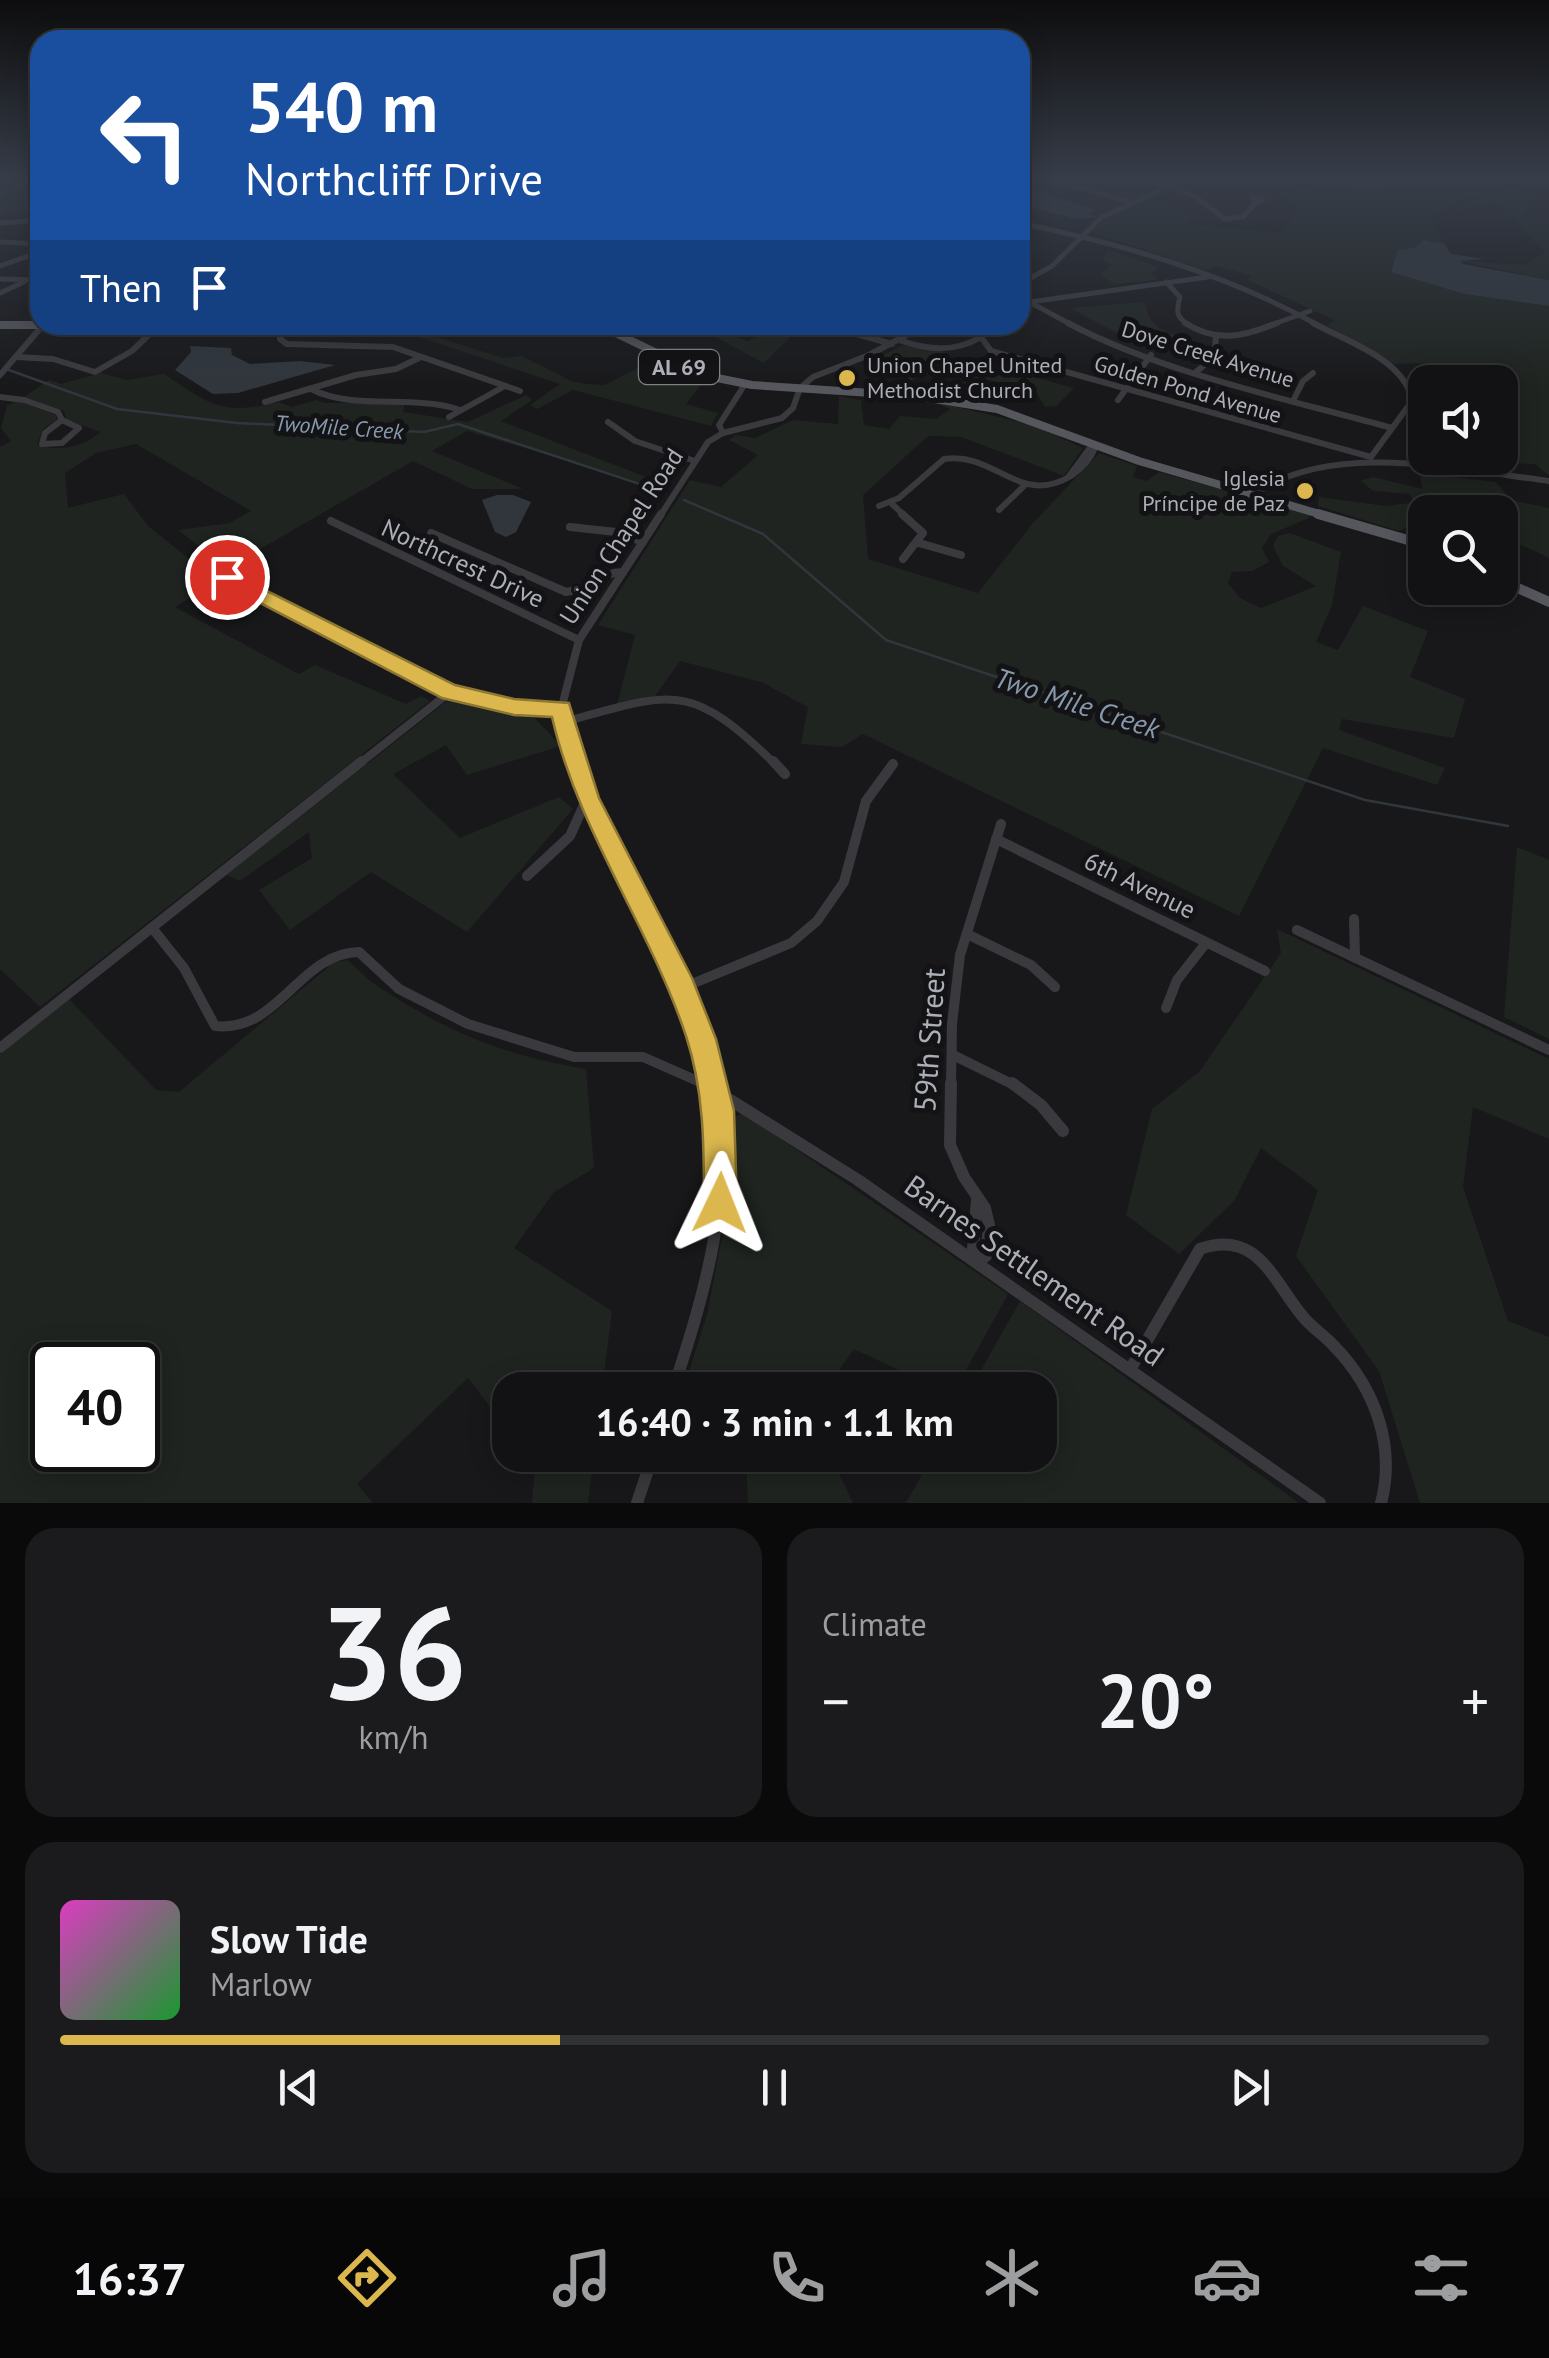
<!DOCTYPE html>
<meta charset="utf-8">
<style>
body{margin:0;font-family:"PT Sans",sans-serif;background:#1b1b1d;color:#f1f3f6;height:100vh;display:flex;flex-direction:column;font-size:38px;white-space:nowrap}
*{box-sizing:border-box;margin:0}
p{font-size:32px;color:#9c9ea0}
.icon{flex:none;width:55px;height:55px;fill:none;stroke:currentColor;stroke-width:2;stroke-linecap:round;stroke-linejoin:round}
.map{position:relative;height:1503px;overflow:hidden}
.drawer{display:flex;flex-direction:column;gap:25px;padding:25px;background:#0a0a0b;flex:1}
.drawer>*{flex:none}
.hud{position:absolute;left:30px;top:30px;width:1000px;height:305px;border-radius:30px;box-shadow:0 5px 25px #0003,0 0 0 2px #313234;background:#1a4fa0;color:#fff;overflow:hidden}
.fabs{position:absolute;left:1408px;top:365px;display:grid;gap:20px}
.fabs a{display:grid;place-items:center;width:110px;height:110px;border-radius:20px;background:#121214;box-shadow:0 5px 25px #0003,0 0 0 2px #313234;font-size:50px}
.speed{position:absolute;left:30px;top:1342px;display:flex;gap:20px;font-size:50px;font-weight:700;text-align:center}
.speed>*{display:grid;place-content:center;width:130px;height:130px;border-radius:50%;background:#121214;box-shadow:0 5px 25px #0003,0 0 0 2px #313234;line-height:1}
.speed .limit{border:5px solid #111;border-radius:15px;background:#fff;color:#111}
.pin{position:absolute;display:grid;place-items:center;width:85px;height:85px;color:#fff;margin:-42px;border:5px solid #fff;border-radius:50%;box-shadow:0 2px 10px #0007}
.me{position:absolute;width:110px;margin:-55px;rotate:2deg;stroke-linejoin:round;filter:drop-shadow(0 0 8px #0008)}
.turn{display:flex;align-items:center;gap:35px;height:210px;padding:0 50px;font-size:45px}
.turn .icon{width:130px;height:130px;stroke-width:2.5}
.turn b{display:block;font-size:70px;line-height:85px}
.then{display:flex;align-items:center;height:95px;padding:0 50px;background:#0003;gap:20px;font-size:38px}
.big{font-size:75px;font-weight:600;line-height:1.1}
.drawer .card{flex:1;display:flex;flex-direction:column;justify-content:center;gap:15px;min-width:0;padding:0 35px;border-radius:30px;background:#1b1b1d}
.drawer .dial{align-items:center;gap:0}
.dial b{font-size:130px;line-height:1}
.song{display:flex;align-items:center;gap:30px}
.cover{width:120px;height:120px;border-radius:15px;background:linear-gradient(135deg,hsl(310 70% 55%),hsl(130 70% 35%))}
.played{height:10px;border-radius:5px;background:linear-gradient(90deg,#dbb74e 35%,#313234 35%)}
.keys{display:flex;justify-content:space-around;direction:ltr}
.heat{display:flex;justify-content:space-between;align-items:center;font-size:55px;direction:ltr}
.drawer .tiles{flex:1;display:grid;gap:25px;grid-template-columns:1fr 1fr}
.card:last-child{grid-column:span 2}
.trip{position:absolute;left:492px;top:1372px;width:565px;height:100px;border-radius:30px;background:#121214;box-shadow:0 5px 25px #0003,0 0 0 2px #313234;font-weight:600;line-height:100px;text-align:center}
.menu{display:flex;height:160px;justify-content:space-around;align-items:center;background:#070708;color:#9c9ea0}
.menu .icon{width:70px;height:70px}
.menu .selected{color:#dbb74e}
.menu b{font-size:45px;color:#f1f3f6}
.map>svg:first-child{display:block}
.green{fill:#1f2420;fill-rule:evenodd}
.water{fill:#30363c}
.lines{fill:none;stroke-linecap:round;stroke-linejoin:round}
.stream{stroke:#30363c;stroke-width:2.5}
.minor-far4{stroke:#3a3a3e;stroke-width:5}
.minor-far3{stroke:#3a3a3e;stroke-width:6}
.minor-far2{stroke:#3a3a3e;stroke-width:8}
.minor-far1{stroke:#3a3a3e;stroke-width:10}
.minor{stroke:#3a3a3e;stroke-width:12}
.major-far2{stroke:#56575d;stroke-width:6}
.major-far1{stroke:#56575d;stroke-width:8}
.major{stroke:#56575d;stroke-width:10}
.route{fill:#dbb74e;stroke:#8e7733;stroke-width:2.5}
.poi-dot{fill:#dbb74e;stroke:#131315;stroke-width:4}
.labels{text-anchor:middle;stroke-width:10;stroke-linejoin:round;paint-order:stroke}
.far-street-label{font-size:22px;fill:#acafb8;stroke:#131315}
.far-poi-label{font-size:22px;fill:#acafb8;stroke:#131315;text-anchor:start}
.shield{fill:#131315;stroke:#7e8087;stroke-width:2.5}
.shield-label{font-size:22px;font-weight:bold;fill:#acafb8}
.far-water-label{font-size:22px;font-style:italic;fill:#8899ae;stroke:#131315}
.street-label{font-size:25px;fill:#acafb8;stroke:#131315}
.water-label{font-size:28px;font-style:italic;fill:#8899ae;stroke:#131315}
.near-street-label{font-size:30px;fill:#acafb8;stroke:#131315}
</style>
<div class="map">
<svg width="1549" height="1503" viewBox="0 0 1549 1503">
<rect width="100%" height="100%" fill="#18181a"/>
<!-- green -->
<g class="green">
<path d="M1214,177H1225L1229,187C1253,174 1328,192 1358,195L1356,188L1506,183C1497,195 1482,192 1467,197C1455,201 1445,212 1431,217L1444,244L1424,240L1414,248L1399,250L1391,272L1464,294L1549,306V476L1535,464L1432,460L1500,458V382H1455L1451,369L1424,363L1394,364L1327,325L1335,320L1247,280L1252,276L1216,266L1205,270L1091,232L1113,213L1147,198L1191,215L1187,224L1280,233L1299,211C1287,184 1251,187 1226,189L1228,187L1212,181Z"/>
<path d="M40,183V211L0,216V184Z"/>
<path d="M1512,184L1533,194L1525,215L1519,218L1476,213H1511L1495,202L1458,209C1473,191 1499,201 1512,184Z"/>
<path d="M1542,215L1549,217V280L1460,261L1525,265L1546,252L1515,221Z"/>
<path d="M1109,250L1158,267L1152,274L1158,280L1113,284L1100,274L1112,265L1102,260Z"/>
<path d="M1145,302C1147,327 1168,333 1189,341L1181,350L1113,331L1070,308Z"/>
<path d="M399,325L503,358L521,356L571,381L585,384L605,385L654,360L705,380L686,404L718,413L711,426L573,390L537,409L530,405L560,384L392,328Z"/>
<path d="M693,325H720L716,330L748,341L765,331L790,337L764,363Z"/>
<path d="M903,345L946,352L948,357L971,360L1074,388L1056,406L1045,407L1035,391L981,378L960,395L952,393L968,378L938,369L907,382L895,369L866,364Z"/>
<path d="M101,373L127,380L164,374C211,405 221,416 279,402L291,407L316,400L325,403H405L403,412L468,422L526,395L532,400L501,421L664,484L660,488L467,431L432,451L523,489H472L413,461L227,568L178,530L230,523L251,511L136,444L96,453L65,473L68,508L124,494L148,526L217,581L175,607L299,674L315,665L406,704L421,696L430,701L40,1007L0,969V447L11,441L1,428L7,405L18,401L56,415L57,419L43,429L37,445C62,452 82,447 101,432L67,420L64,411L24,397L49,380L61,384Z"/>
<path d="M839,396L861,400L864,425L889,429L900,416L936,419L950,409L928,400L1033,425L1083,448L1064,476L961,437L928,436L863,495L868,559L978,593L1033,523L1099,453L1137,466L1133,477L1147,481L1159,472L1310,514L1309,518L1271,534L1262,548L1269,562L1252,571L1232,572L1228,583L1240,598L1261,608L1316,586L1283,566L1273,546L1278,536L1290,533L1341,552L1332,605L1316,642L1338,650L1363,606L1428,631L1410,677L1465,699L1454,738L1342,719L1339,730L1445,768L1437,785L1323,748L1239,916L863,734L842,747L801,744L808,707L761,682L680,661L655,696L617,705L635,635L598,625L690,480L721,487L758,455L729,440L736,435L755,438L793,420L838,424Z"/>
<path d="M1419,473L1496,482L1511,500L1549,508V558L1500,535V512H1425V518L1399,531L1318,506L1319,497L1386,506L1417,502L1408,494L1373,491L1361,481L1373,477L1423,489Z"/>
<path d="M447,701L532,715L561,746L467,775L446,745L393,774L460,838L559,797L573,809L467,932L371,872L290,930L259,890L312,858L309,832L240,881L226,875Z"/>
<path d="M1517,847L1549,860V1039L1504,1017Z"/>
<path d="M1277,929L1549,1059V1139L1473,1107L1463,1187L1508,1321L1549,1337V1503H1420L1379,1371L1296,1256L1318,1190L1261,1148L1234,1201L1179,1254L1126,1215L1152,1109L1200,1071L1281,953Z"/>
<path d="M347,960C357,967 365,978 376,985C444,1031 505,1056 586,1069L594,1168L554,1192L514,1248L612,1311L602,1390H510V1433L468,1378L357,1484L373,1503H0V1054L69,999L156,1090L179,1092L333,963ZM52,1365H138V1450H52Z"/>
<path d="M743,1113L1008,1294L955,1390H941L854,1349L825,1390H683L707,1315L726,1216L727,1120Z"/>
<path d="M1020,1301L1299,1503H906L933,1455H1040V1390H970Z"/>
<path d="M526,1455H594L588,1503H532L535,1468Z"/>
<path d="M746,1455H830L853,1503H748Z"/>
</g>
<!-- water -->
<g class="water">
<path d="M1020,186L1094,209L1089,214L1098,217L1077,219L1020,205Z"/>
<path d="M1424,240L1444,244L1451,254L1484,259L1461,261L1463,264L1549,280V306L1464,294L1391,272L1398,250L1414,248Z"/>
<path d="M190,346L231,348L232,355L250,364L300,361L335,365L238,393L213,394L175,370L191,352Z"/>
<path d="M497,495H513L531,502L516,532L506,537L495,532L482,500Z"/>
</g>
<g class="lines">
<!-- stream -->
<g class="stream">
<path d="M0,192L40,180"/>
<path d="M9,370L117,409L237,423L424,432L458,424L664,492"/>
<path d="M684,500L763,534L886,640L1365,800L1508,826"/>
</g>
<!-- minor-far4 -->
<g class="minor-far4">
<path d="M1041,177L1132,202"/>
<path d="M1260,177L1359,186L1518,177"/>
<path d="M1513,177L1549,181"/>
<path d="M1138,180L1145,181H1139Z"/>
<path d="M1145,181L1166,186"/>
<path d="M1182,191L1168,187L1196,197L1225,219L1243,217L1256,202"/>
<path d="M1252,197L1263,200L1256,202Z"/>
<path d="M0,223L40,220"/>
<path d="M1020,223C1125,245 1224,273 1318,325"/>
<path d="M0,242L40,244"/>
<path d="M1020,255L1025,257L1020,261"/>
<path d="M0,266L40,252"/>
<path d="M0,279L40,280"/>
<path d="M1166,282L1180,297C1176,312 1176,317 1189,325"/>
<path d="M1020,284L1052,266L1102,217L1190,177"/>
<path d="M0,293L24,282"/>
<path d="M1020,297L1072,325"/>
<path d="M1030,302L1208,277"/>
<path d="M1271,325L1310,311"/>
</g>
<!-- minor-far3 -->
<g class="minor-far3">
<path d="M1068,323C1159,372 1291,400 1392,428"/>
<path d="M1185,323C1217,343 1243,337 1277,323"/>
<path d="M1313,323C1346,341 1406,360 1412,401L1371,457"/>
<path d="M284,325L280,339L287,344L393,347L520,391"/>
<path d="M825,325L892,344"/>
<path d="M981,337L991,351L1371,457"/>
<path d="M899,340C928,350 954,353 981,337L982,325"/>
<path d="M16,357L53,359L95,372L132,351L159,325"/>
<path d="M1196,372L1214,357L1216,336"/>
<path d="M0,375L43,325"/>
<path d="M311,389C354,411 412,394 460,410"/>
<path d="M0,397L24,400L58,412L62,420"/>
<path d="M1294,399L1303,381L1313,373"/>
<path d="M1118,400L1151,355"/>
<path d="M265,402L356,375L396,369L421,357"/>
<path d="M449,417L505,386"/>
<path d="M62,420L79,428L62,443L42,444L45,433Z"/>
<path d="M608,422L635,441L695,461"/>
<path d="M723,433L719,425L745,384"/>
<path d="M1069,476L1089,449L1096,446"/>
<path d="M1254,495C1330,439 1461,470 1549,481"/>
<path d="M892,504L905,516"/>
<path d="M879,506L899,498L944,459C995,451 1019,507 1071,476C1083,468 1091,459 1096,446"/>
<path d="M999,510L1025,485"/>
<path d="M660,516L708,442L723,433L782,418L793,408L800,388L813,377L869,355L925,325"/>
</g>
<!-- minor-far2 -->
<g class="minor-far2">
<path d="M902,514L923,533L903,559"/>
<path d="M331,521L579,640"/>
<path d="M570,527L616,532L643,542"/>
<path d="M431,533L566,592C587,590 601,572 623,572"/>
<path d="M919,543L961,555"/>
<path d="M227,577L450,692L515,707L561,709"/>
<path d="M564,722C673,692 689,680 775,764"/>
<path d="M359,764L450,692"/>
<path d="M574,764L562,706L579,640L661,514"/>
</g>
<!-- minor-far1 -->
<g class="minor-far1">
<path d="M573,761C609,875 688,969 714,1086"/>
<path d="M773,761L785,774"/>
<path d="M996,839L1265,971"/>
<path d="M527,876L570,836L587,798"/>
<path d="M1354,919L1355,958"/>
<path d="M153,929L184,968L215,1026C279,1033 299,953 359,952L399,989L468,1024L574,1057H643L709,1086"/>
<path d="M1297,930L1549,1050"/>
<path d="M967,934L1031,965L1055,987"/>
<path d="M682,988L791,943L817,921L844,882L866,801L893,764"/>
<path d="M1166,1008L1177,980L1206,943"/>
<path d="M0,1048L362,761"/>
<path d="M953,1055L1016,1086"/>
<path d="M951,1086L952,1024L960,955L1001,824"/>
</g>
<!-- minor -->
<g class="minor">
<path d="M703,1083L858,1180L1320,1503"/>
<path d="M951,1083L950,1145L964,1177L985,1208L989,1225L986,1256L977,1262"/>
<path d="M1012,1083L1041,1105L1063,1131"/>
<path d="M976,1259L973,1249L977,1199"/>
<path d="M1131,1368L1200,1249C1259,1228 1274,1284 1305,1319C1314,1329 1325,1336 1334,1346C1375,1388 1396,1446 1381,1503"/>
<path d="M673,1390C706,1289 736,1190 713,1083"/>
<path d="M637,1503L653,1455"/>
</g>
<!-- major-far2 -->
<path class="major-far2" d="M0,325H110"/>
<!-- major-far1 -->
<g class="major-far1">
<path d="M0,325H110"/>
<path d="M599,325L702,375L752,385L916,396L997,409L1139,461L1326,516"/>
</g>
<!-- major -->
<g class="major">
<path d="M1318,514L1425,545"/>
<path d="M1500,580L1549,602"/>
</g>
</g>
<!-- sky -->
<linearGradient id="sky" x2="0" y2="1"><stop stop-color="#0d0d0e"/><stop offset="0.46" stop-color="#373d49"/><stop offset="1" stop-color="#373d49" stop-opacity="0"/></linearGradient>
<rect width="1549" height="388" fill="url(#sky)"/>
<!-- route -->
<path class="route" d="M227,571L455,685L514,699L569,703L599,798L692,978L716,1039L734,1111L737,1203L732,1214L720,1219L709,1214L704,1203C704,1145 704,1091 686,1036C649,925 578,831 552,717L514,715L442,698L220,582L217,577Z"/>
<!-- markers -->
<g class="poi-dot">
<circle cx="847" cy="378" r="10"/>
<circle cx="1305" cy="491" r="10"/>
</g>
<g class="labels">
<!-- far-street labels -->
<g class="far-street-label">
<text transform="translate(1208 354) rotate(17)" y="8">Dove Creek Avenue</text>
<text transform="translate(1188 389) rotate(16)" y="8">Golden Pond Avenue</text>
</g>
<!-- far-poi labels -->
<g class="far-poi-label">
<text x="867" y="373">Union Chapel United<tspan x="867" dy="25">Methodist Church</tspan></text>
<text x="1285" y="486" text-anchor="end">Iglesia<tspan x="1285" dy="25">Príncipe de Paz</tspan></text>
</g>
<!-- shield labels -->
<rect class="shield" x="639" y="350" width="80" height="34" rx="8"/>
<g class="shield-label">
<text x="679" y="375">AL 69</text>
</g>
<!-- far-water labels -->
<g class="far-water-label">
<text transform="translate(339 427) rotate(4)" y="8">TwoMile Creek</text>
</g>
<!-- street labels -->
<g class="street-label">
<text transform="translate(621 536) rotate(-57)" y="9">Union Chapel Road</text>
<text transform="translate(463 563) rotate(25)" y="9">Northcrest Drive</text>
<text transform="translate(1140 885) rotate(26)" y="9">6th Avenue</text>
</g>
<!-- water labels -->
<g class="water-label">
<text transform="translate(1077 703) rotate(18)" y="10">Two Mile Creek</text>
</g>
<!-- near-street labels -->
<g class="near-street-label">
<text transform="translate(930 1040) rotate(-86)" y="10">59th Street</text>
<text transform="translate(1034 1271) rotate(35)" y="10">Barnes Settlement Road</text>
</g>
</g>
</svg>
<div class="fabs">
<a><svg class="icon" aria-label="sound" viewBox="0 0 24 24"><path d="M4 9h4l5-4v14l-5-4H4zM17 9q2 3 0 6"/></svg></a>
<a><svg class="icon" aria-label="search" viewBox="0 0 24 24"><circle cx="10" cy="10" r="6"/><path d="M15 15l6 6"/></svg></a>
</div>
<div class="speed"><div class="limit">40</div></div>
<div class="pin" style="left:227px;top:577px;background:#d93025"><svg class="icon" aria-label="arrive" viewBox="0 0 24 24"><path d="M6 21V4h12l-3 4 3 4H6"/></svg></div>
<svg class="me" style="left:720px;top:1203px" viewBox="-20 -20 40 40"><path d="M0-17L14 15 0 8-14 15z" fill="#dbb74e" stroke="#fff" stroke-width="4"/></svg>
<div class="trip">16:40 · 3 min · 1.1 km</div>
<div class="hud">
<div class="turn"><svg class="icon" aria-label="left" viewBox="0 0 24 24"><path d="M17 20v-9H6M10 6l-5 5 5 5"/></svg><div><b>540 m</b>Northcliff Drive</div></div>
<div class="then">Then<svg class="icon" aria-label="arrive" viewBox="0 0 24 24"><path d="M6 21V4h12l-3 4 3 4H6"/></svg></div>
</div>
</div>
<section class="drawer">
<div class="tiles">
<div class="card dial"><b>36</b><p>km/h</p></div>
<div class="card"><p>Climate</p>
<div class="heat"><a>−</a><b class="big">20°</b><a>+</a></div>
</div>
<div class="card">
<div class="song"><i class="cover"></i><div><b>Slow Tide</b><p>Marlow</p></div></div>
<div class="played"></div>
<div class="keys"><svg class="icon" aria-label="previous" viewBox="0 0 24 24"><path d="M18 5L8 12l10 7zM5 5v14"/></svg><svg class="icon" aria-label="pause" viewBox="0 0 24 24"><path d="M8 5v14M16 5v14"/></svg><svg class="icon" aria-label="next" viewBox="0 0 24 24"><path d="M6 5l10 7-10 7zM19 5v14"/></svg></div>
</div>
</div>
</section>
<nav class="menu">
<b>16:37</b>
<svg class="icon selected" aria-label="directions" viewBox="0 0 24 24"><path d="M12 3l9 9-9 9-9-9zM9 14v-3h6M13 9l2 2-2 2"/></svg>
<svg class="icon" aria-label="music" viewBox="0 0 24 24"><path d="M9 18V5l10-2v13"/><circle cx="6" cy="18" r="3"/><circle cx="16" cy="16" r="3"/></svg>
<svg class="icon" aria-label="phone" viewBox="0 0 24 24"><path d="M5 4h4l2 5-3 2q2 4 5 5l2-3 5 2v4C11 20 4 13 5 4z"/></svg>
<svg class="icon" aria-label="climate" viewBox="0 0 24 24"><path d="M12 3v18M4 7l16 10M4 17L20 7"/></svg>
<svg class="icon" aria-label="car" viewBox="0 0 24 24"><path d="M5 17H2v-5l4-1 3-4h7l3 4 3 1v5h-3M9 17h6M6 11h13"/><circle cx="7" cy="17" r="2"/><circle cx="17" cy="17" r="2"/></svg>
<svg class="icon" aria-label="filters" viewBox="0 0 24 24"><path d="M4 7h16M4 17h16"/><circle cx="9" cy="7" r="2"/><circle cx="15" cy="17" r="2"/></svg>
</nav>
